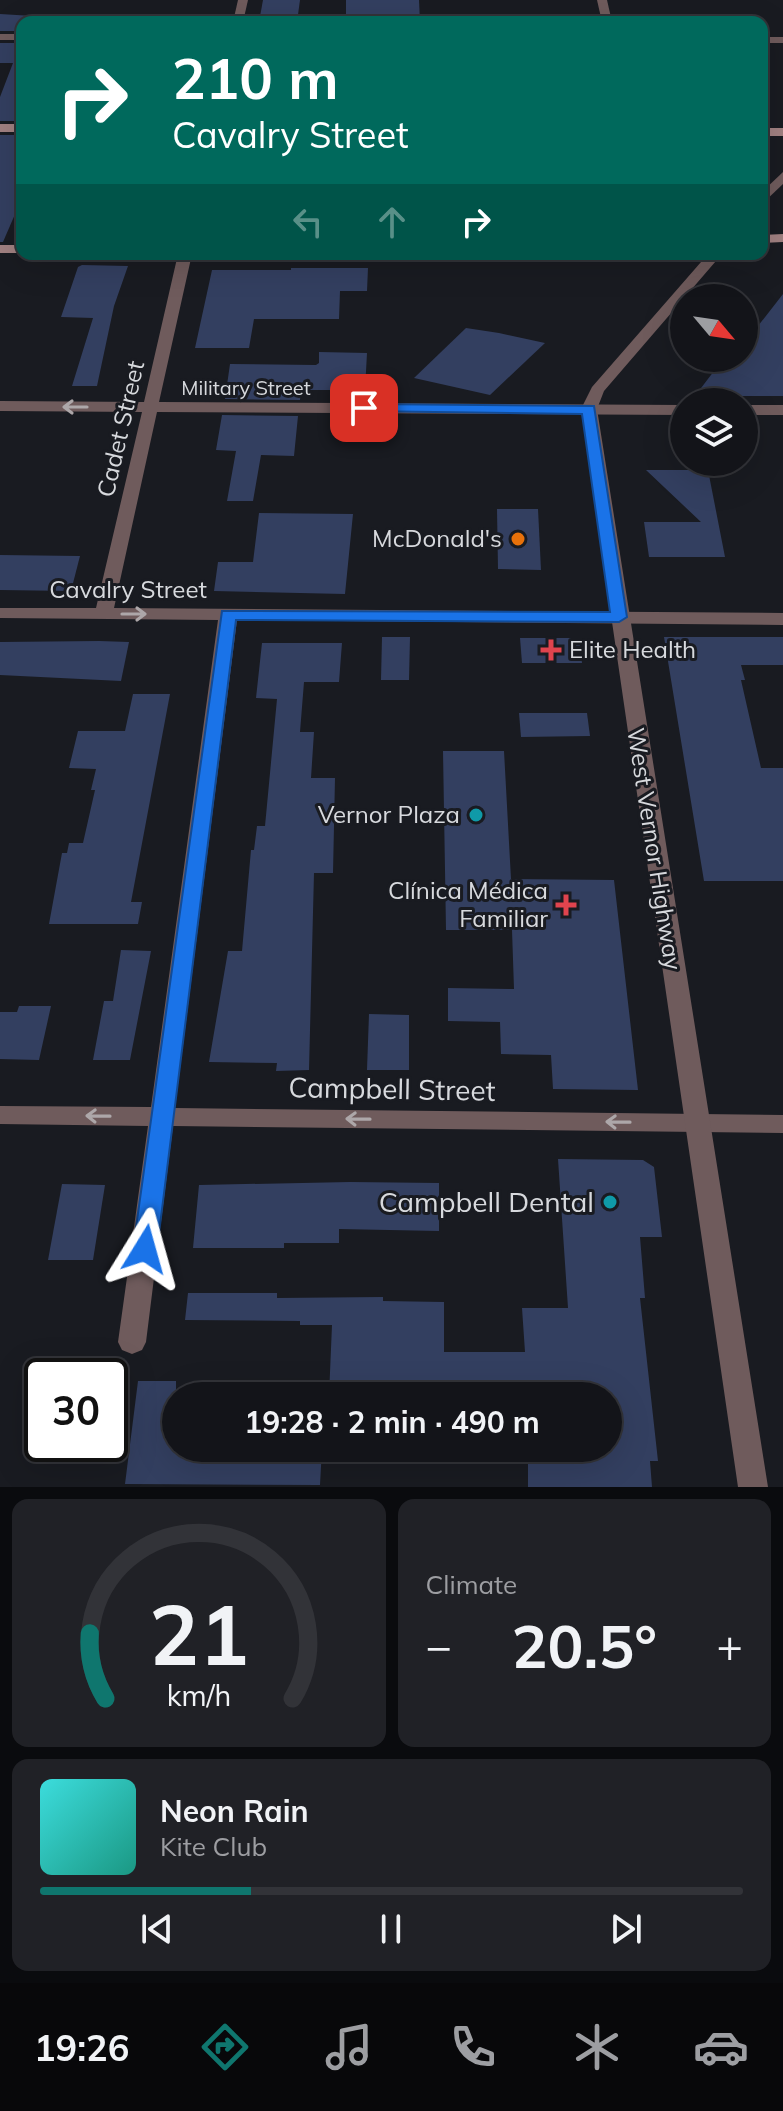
<!DOCTYPE html>
<meta charset="utf-8">
<style>
body{margin:0;font-family:Mulish,sans-serif;background:#202126;color:#f1f3f6;height:100vh;display:flex;flex-direction:column;font-size:30px;white-space:nowrap}
*{box-sizing:border-box;margin:0}
p{font-size:26px;color:#9d9ea2}
.icon{flex:none;width:44px;height:44px;fill:none;stroke:currentColor;stroke-width:2;stroke-linecap:round;stroke-linejoin:round}
.map{position:relative;height:1487px;overflow:hidden}
.sheet{display:flex;flex-direction:column;gap:12px;padding:12px;background:#0a0b0e;flex:1}
.sheet>*{flex:none}
.top-card{position:absolute;left:16px;top:16px;width:752px;height:244px;border-radius:16px;box-shadow:0 8px 32px #0002,0 0 0 2px #323338;background:#00695c;color:#fff;overflow:hidden}
.needle{width:52px;rotate:119deg}
.fabs{position:absolute;left:670px;top:284px;display:grid;gap:16px}
.fabs a{display:grid;place-items:center;width:88px;height:88px;border-radius:50%;background:#131419;box-shadow:0 8px 32px #0002,0 0 0 2px #323338;font-size:40px}
.speed{position:absolute;left:24px;top:1358px;display:flex;gap:16px;font-size:40px;font-weight:700;text-align:center}
.speed>*{display:grid;place-content:center;width:104px;height:104px;border-radius:50%;background:#131419;box-shadow:0 8px 32px #0002,0 0 0 2px #323338;line-height:1}
.speed .limit{border:4px solid #111;border-radius:12px;background:#fff;color:#111}
.pin{position:absolute;display:grid;place-items:center;width:68px;height:68px;color:#fff;margin:-34px;border-radius:16px;box-shadow:0 4px 12px #0006}
.me{position:absolute;width:88px;margin:-44px;rotate:8deg;stroke-linejoin:round;filter:drop-shadow(0 0 6px #0008)}
.turn{display:flex;align-items:center;gap:28px;height:168px;padding:0 24px;font-size:36px}
.turn .icon{width:104px;height:104px;stroke-width:2.5}
.turn b{display:block;font-size:56px;line-height:68px}
.lanes{display:flex;align-items:center;height:76px;padding:0 24px;background:#0003;justify-content:center;gap:40px;direction:ltr}
.lanes .off{opacity:.35}
.big{font-size:60px;font-weight:700;line-height:1.1}
.sheet .card{flex:1;display:flex;flex-direction:column;justify-content:center;gap:12px;min-width:0;padding:0 28px;border-radius:16px;background:#202126}
.sheet .dial{align-items:center;gap:0}
.dial svg{height:208px;overflow:visible;fill:none;stroke:#323338;stroke-width:7;stroke-linecap:round;text-anchor:middle}
.dial text{fill:#f1f3f6;stroke:none}
.song{display:flex;align-items:center;gap:24px}
.cover{width:96px;height:96px;border-radius:12px;background:linear-gradient(135deg,hsl(180 70% 55%),hsl(170 70% 35%))}
.played{height:8px;border-radius:4px;background:linear-gradient(90deg,#0f766e 30%,#323338 30%)}
.keys{display:flex;justify-content:space-around;direction:ltr}
.heat{display:flex;justify-content:space-between;align-items:center;font-size:44px;direction:ltr}
.sheet .tiles{flex:1;display:grid;gap:12px;grid-template-columns:1fr 1fr}
.card:last-child{grid-column:span 2}
.trip{position:absolute;left:162px;top:1382px;width:460px;height:80px;border-radius:40px;background:#131419;box-shadow:0 8px 32px #0002,0 0 0 2px #323338;font-weight:700;line-height:80px;text-align:center}
.tabs{display:flex;height:128px;justify-content:space-around;align-items:center;background:#08080a;color:#9d9ea2}
.tabs .icon{width:56px;height:56px}
.tabs .selected{color:#0f766e}
.tabs b{font-size:36px;color:#f1f3f6}
.map>svg:first-child{display:block}
.building{fill:#333f60}
.lines{fill:none;stroke-linecap:round;stroke-linejoin:round}
.minor{fill:#6f5b5c;fill-rule:evenodd}
.tertiary{fill:#6f5b5c;fill-rule:evenodd}
.secondary{fill:#a08081;fill-rule:evenodd}
.oneway{stroke:#ada7a9}
.route{fill:#1a73e8;stroke:#114b97;stroke-width:2}
.food-dot{fill:#e8710a;stroke:#191b21;stroke-width:3}
.health-dot{fill:#e0444e;stroke:#191b21;stroke-width:3}
.culture-dot{fill:#0f9aa8;stroke:#191b21;stroke-width:3}
.labels{text-anchor:middle;stroke-width:6;stroke-linejoin:round;paint-order:stroke}
.far-street-label{font-size:20px;fill:#d7d9dd;stroke:#191b21}
.street-label{font-size:24px;fill:#d7d9dd;stroke:#191b21}
.poi-label{font-size:24px;fill:#d7d9dd;stroke:#191b21;text-anchor:end}
.near-street-label{font-size:28px;fill:#d7d9dd;stroke:#191b21}
.near-poi-label{font-size:28px;fill:#d7d9dd;stroke:#191b21;text-anchor:end}
</style>
<div class="map">
<svg width="783" height="1487" viewBox="0 0 783 1487">
<rect width="100%" height="100%" fill="#191b21"/>
<!-- building -->
<g class="building">
<path d="M263,0H300L297,22H259Z"/>
<path d="M346,0H419L420,22H346Z"/>
<path d="M0,14L33,16L30,22H22V31H0Z"/>
<path d="M0,43H22V121H0V97L13,63H0Z"/>
<path d="M0,135H22V198L3,242H0Z"/>
<path d="M82,265L128,266L114,306L97,386H72L93,318L61,317L78,267Z"/>
<path d="M291,268H368L367,291H340L339,319H254L249,348H195L212,270H291Z"/>
<path d="M783,294V396H695L714,371L722,372L733,358H744V344Z"/>
<path d="M466,328L499,333L545,343L490,395L414,378Z"/>
<path d="M319,352L367,353L365,390H301L300,400L225,399L230,364L316,365L319,363Z"/>
<path d="M222,415L298,416L294,456L261,455L253,501H227L236,451L216,450Z"/>
<path d="M646,470H708L725,557H649L644,522H701Z"/>
<path d="M497,509H538L541,570L498,569Z"/>
<path d="M259,513L353,514L345,594L214,591L218,562H253Z"/>
<path d="M0,555L80,556L71,591L0,590Z"/>
<path d="M382,637H410L409,680H381Z"/>
<path d="M664,637H783V665H741L745,680H741L761,768H783V881H704Z"/>
<path d="M520,638H579L582,663H522Z"/>
<path d="M99,641L129,642L121,681L0,675V642Z"/>
<path d="M262,643H342L339,682H304L300,732H314L311,778H335L333,873H314L309,1070L276,1071L277,1063L209,1062L228,951H242L251,850H254L257,826H265L277,699L256,698Z"/>
<path d="M133,694H170L131,902H142L138,924H49L62,853H67L69,843H83L95,790H91L96,769L69,768L78,731H125Z"/>
<path d="M519,713H587L590,736L521,737Z"/>
<path d="M443,751H504L511,879L614,880L638,1090L553,1089L551,1055L501,1054L500,1022L448,1021V988L514,989L512,930H446Z"/>
<path d="M121,950L151,951L130,1060H93L104,1001H113Z"/>
<path d="M19,1006H51L39,1060L0,1059V1012H17Z"/>
<path d="M369,1014L409,1015V1070H367Z"/>
<path d="M558,1159L643,1160L654,1167L662,1237H640L645,1298H640L658,1461H650L652,1487H528V1448H608V1396H329L332,1325H300V1321L185,1320L188,1293H277V1298L383,1297V1301L444,1302V1352H525L522,1308H568Z"/>
<path d="M350,1182L439,1183V1231L339,1229V1243H284V1248H193L199,1185Z"/>
<path d="M62,1184L105,1185L93,1260H48Z"/>
<path d="M138,1381H176V1448H322L320,1485L125,1484Z"/>
</g>
<g class="lines">
<!-- minor -->
<g class="minor">
<path d="M238,0H248L243,22H233Z"/>
<path d="M597,0H607L612,22H602Z"/>
<rect x="0" y="34" width="22" height="6"/>
<rect x="762" y="37" width="21" height="6"/>
<path d="M178,254H192L159,402L684,405V415L157,412L114,608L783,613V625L237,620L175,1108L783,1115V1133L173,1126L146,1342L142,1350L132,1354L122,1350L118,1342L148,1126L0,1124V1106L151,1107L218,620L0,618V608H96L142,412L0,411V401L144,402Z"/>
<rect x="744" y="405" width="39" height="10"/>
</g>
<!-- tertiary -->
<g class="tertiary">
<path d="M783,172V184L762,204V192Z"/>
<path d="M708,254H722L604,391L597,409L768,1487H738L581,409L592,387Z"/>
</g>
<!-- secondary -->
<g class="secondary">
<rect x="0" y="124" width="22" height="8"/>
<rect x="762" y="128" width="21" height="8"/>
<path d="M783,234V242L762,243V235Z"/>
<rect x="0" y="245" width="22" height="8"/>
</g>
</g>
<!-- one-way arrows -->
<defs><path id="oneway-shaft" d="M-6 0H5M1.5-3L5.5 0L1.5 3" fill="none" stroke-width="1.6" stroke-linecap="round" stroke-linejoin="round" transform="scale(2)"/></defs>
<g class="oneway">
<use href="#oneway-shaft" transform="translate(75 407) rotate(-180)"/>
<use href="#oneway-shaft" transform="translate(134 614)"/>
<use href="#oneway-shaft" transform="translate(98 1116) rotate(-179)"/>
<use href="#oneway-shaft" transform="translate(358 1119) rotate(-179)"/>
<use href="#oneway-shaft" transform="translate(618 1122) rotate(-179)"/>
</g>
<!-- route -->
<path class="route" d="M364,404L594,406L627,617L619,622L236,620L157,1249L153,1255L145,1258L136,1255L133,1249L222,611L610,612L582,414L359,411L357,408Z"/>
<!-- markers -->
<circle class="food-dot" cx="518" cy="539" r="8"/>
<g class="health-dot">
<path d="M547 638h8v8h8v8h-8v8h-8v-8h-8v-8h8z"/>
<path d="M562 893h8v8h8v8h-8v8h-8v-8h-8v-8h8z"/>
</g>
<g class="culture-dot">
<circle cx="476" cy="815" r="8"/>
<circle cx="610" cy="1202" r="8"/>
</g>
<g class="labels">
<!-- far-street labels -->
<g class="far-street-label">
<text x="246" y="395">Military Street</text>
</g>
<!-- street labels -->
<g class="street-label">
<text transform="translate(121 429) rotate(-77)" y="8">Cadet Street</text>
<text x="128" y="598">Cavalry Street</text>
<text transform="translate(654 849) rotate(81)" y="8">West Vernor Highway</text>
</g>
<!-- poi labels -->
<g class="poi-label">
<text x="502" y="547">McDonald's</text>
<text x="569" y="658" text-anchor="start">Elite Health</text>
<text x="460" y="823">Vernor Plaza</text>
<text x="548" y="899">Clínica Médica<tspan x="548" dy="28">Familiar</tspan></text>
</g>
<!-- near-street labels -->
<g class="near-street-label">
<text transform="translate(392 1089) rotate(1)" y="10">Campbell Street</text>
</g>
<!-- near-poi labels -->
<g class="near-poi-label">
<text x="594" y="1212">Campbell Dental</text>
</g>
</g>
</svg>
<div class="fabs">
<a><svg class="needle" viewBox="-14 -14 28 28"><path d="M0-13l5 13h-10z" fill="#e53935"/><path d="M0 13l5-13h-10z" fill="#9d9ea2"/></svg></a>
<a><svg class="icon" aria-label="layers" viewBox="0 0 24 24"><path d="M12 4l9 5-9 5-9-5zM3 14l9 5 9-5"/></svg></a>
</div>
<div class="speed"><div class="limit">30</div></div>
<div class="pin" style="left:364px;top:408px;background:#d93025"><svg class="icon" aria-label="arrive" viewBox="0 0 24 24"><path d="M6 21V4h12l-3 4 3 4H6"/></svg></div>
<svg class="me" style="left:145px;top:1249px" viewBox="-20 -20 40 40"><path d="M0-17L14 15 0 8-14 15z" fill="#1a73e8" stroke="#fff" stroke-width="4"/></svg>
<div class="trip">19:28 · 2 min · 490 m</div>
<div class="top-card">
<div class="turn"><svg class="icon" aria-label="right" viewBox="0 0 24 24"><path d="M7 20v-9h11M14 6l5 5-5 5"/></svg><div><b>210 m</b>Cavalry Street</div></div>
<div class="lanes"><svg class="icon off" aria-label="left" viewBox="0 0 24 24"><path d="M17 20v-9H6M10 6l-5 5 5 5"/></svg><svg class="icon off" aria-label="ahead" viewBox="0 0 24 24"><path d="M12 20V5M6 11l6-6 6 6"/></svg><svg class="icon" aria-label="right" viewBox="0 0 24 24"><path d="M7 20v-9h11M14 6l5 5-5 5"/></svg></div>
</div>
</div>
<section class="sheet">
<div class="tiles">
<div class="card dial"><svg viewBox="0 0 100 80">
<path d="M14 69A42 42 0 1 1 86 69"/>
<path d="M14 69A42 42 0 0 1 8 44" stroke="#0f766e"/>
<text x="50" y="56" font-size="32" font-weight="700">21</text>
<text x="50" y="72" font-size="11">km/h</text>
</svg></div>
<div class="card"><p>Climate</p>
<div class="heat"><a>−</a><b class="big">20.5°</b><a>+</a></div>
</div>
<div class="card">
<div class="song"><i class="cover"></i><div><b>Neon Rain</b><p>Kite Club</p></div></div>
<div class="played"></div>
<div class="keys"><svg class="icon" aria-label="previous" viewBox="0 0 24 24"><path d="M18 5L8 12l10 7zM5 5v14"/></svg><svg class="icon" aria-label="pause" viewBox="0 0 24 24"><path d="M8 5v14M16 5v14"/></svg><svg class="icon" aria-label="next" viewBox="0 0 24 24"><path d="M6 5l10 7-10 7zM19 5v14"/></svg></div>
</div>
</div>
</section>
<nav class="tabs">
<b>19:26</b>
<svg class="icon selected" aria-label="directions" viewBox="0 0 24 24"><path d="M12 3l9 9-9 9-9-9zM9 14v-3h6M13 9l2 2-2 2"/></svg>
<svg class="icon" aria-label="music" viewBox="0 0 24 24"><path d="M9 18V5l10-2v13"/><circle cx="6" cy="18" r="3"/><circle cx="16" cy="16" r="3"/></svg>
<svg class="icon" aria-label="phone" viewBox="0 0 24 24"><path d="M5 4h4l2 5-3 2q2 4 5 5l2-3 5 2v4C11 20 4 13 5 4z"/></svg>
<svg class="icon" aria-label="climate" viewBox="0 0 24 24"><path d="M12 3v18M4 7l16 10M4 17L20 7"/></svg>
<svg class="icon" aria-label="car" viewBox="0 0 24 24"><path d="M5 17H2v-5l4-1 3-4h7l3 4 3 1v5h-3M9 17h6M6 11h13"/><circle cx="7" cy="17" r="2"/><circle cx="17" cy="17" r="2"/></svg>
</nav>
